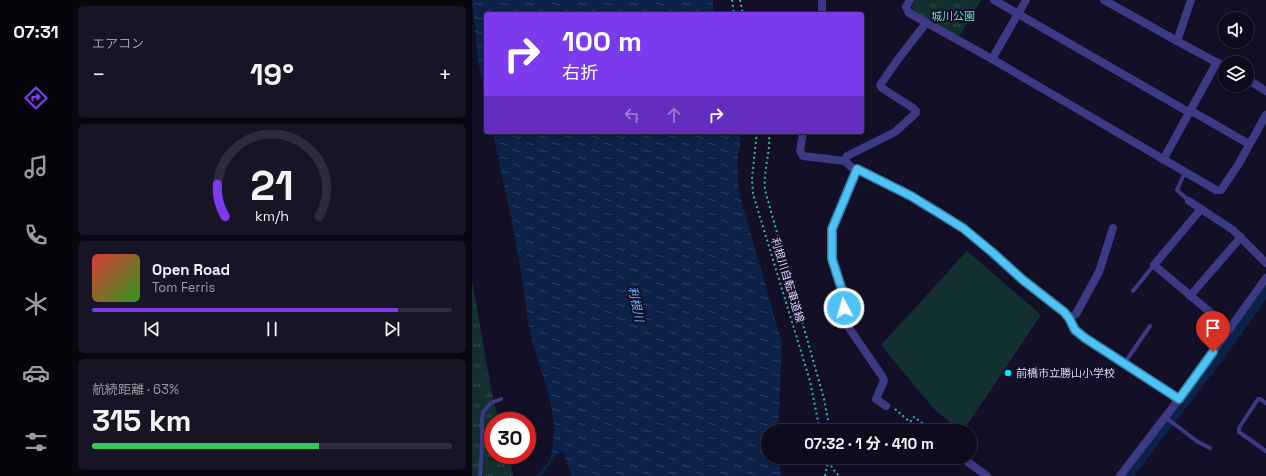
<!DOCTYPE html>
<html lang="ja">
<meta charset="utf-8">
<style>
body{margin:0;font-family:"Space Grotesk","Noto Sans JP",sans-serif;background:#171425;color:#f1f3f6;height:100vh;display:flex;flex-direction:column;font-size:15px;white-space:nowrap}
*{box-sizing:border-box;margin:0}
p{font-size:13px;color:#9b9ba3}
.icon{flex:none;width:22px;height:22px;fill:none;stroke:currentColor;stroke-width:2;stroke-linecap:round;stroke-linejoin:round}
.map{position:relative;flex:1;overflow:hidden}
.side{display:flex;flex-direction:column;gap:6px;padding:6px;background:#08060f;width:400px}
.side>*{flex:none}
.guide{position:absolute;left:12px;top:12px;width:380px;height:122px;border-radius:4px;box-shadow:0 2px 6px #0003,0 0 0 1px #2e2b3b;background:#7c3aed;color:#fff;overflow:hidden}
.fabs{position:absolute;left:746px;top:12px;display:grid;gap:8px}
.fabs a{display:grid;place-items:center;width:36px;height:36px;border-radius:50%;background:#0e0b1c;box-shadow:0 2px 6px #0003,0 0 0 1px #2e2b3b;font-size:20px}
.speed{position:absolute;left:12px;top:412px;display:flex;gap:8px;font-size:20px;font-weight:700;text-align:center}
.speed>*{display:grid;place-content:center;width:52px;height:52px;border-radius:50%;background:#0e0b1c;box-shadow:0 2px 6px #0003,0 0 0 1px #2e2b3b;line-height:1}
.speed .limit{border:6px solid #d22;background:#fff;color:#111}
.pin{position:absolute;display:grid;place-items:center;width:34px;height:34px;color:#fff;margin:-41px -17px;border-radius:50% 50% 50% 0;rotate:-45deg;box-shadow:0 0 4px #0007}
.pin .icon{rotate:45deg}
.me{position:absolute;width:44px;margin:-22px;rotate:354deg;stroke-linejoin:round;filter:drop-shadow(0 0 3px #0008)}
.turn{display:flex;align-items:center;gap:14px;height:84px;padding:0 12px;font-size:18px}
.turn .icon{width:52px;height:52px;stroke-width:2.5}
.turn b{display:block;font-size:28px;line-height:34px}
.lanes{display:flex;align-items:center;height:38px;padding:0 12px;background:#0003;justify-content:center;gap:20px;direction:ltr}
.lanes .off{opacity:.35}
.big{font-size:30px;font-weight:700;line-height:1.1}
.side .card{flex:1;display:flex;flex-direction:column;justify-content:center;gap:6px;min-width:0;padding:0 14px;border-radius:6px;background:#171425}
.side .dial{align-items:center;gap:0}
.dial svg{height:104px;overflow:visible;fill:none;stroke:#2e2b3b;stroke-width:7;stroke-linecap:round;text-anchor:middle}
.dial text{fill:#f1f3f6;stroke:none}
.song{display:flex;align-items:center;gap:12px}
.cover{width:48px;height:48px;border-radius:6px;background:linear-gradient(135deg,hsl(0 70% 55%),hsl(110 70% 35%))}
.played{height:4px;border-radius:2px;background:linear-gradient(90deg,#7c3aed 85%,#2e2b3b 85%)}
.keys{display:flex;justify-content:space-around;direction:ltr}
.heat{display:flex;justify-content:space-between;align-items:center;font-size:22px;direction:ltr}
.charge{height:6px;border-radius:3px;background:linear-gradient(90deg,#34c759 63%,#2e2b3b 0)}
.trip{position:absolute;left:289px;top:424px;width:216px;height:40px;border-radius:20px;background:#0e0b1c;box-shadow:0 2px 6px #0003,0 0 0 1px #2e2b3b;font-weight:700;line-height:40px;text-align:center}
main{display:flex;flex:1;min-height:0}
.tabs{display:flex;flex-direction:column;width:72px;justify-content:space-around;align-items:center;background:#06040b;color:#9b9ba3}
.tabs .icon{width:28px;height:28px}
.tabs .on{color:#7c3aed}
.tabs b{font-size:18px;color:#f1f3f6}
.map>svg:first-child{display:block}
.park{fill:url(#park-tufts)}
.pitch{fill:#12302f}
.water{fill:url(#water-ripples)}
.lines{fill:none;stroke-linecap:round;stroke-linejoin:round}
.stream{stroke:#0c2248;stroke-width:3}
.canal{stroke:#0c2248;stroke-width:10}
.path{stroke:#2fb8b0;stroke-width:2;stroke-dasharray:2 3;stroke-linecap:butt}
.service{stroke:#3d3a85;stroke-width:4}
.minor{stroke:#3d3a85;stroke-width:8}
.route-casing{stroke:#337fa1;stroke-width:10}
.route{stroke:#4fc3f7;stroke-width:7}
.poi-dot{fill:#00e5ff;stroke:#130f26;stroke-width:1.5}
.labels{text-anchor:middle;stroke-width:4;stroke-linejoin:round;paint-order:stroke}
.park-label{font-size:11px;fill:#5fe0c0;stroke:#130f26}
.street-label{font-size:11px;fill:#d9d4ff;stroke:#130f26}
.poi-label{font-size:11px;fill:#d9d4ff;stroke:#130f26;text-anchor:start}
.water-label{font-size:12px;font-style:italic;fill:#62b6ff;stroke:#130f26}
</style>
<main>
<nav class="tabs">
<b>07:31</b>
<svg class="icon on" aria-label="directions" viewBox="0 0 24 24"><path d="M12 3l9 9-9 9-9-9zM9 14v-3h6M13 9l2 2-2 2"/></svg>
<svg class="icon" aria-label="music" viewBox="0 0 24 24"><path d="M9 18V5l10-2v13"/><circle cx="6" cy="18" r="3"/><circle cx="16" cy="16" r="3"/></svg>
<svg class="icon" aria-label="phone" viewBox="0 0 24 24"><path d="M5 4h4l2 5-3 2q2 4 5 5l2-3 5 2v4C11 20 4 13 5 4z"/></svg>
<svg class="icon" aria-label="climate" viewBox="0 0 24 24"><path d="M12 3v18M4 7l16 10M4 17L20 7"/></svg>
<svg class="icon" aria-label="car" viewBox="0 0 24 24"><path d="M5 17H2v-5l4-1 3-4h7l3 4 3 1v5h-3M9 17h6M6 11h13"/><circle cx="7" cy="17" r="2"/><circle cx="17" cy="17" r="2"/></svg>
<svg class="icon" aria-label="filters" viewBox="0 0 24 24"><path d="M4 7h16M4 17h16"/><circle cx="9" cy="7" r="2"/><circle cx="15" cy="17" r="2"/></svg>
</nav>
<section class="side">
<div class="card"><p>エアコン</p>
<div class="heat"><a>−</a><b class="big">19°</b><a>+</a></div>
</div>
<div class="card dial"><svg viewBox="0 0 100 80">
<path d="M14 69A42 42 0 1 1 86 69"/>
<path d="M14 69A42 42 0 0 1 8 44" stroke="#7c3aed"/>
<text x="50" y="56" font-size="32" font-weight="700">21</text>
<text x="50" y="72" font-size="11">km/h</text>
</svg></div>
<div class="card">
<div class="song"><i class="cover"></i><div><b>Open Road</b><p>Tom Ferris</p></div></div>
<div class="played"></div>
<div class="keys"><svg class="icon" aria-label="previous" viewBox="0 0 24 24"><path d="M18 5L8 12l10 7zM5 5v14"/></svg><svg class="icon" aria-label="pause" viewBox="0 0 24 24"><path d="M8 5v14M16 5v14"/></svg><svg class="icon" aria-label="next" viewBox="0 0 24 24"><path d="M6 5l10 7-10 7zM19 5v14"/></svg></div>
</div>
<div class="card"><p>航続距離 · 63%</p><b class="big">315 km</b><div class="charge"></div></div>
</section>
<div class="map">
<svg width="794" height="476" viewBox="0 0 794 476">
<defs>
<pattern id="park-tufts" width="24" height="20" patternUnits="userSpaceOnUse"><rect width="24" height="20" fill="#12302f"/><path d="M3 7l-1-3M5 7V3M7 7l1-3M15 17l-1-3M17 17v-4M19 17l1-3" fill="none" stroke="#344d4e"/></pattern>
<pattern id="water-ripples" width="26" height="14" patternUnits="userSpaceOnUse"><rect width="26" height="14" fill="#0c2248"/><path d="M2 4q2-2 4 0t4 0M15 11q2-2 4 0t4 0" fill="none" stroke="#2f4163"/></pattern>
</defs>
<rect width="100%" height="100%" fill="#130f26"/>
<!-- park -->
<g class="park">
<path d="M443,0H509L487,37L441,12L440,7Z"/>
<path d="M0,280L20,394L27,421H21V455H36L41,476H0Z"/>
</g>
<!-- pitch -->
<path class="pitch" d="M495,251L569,315L491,431H488L461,408L409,345Z"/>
<!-- water -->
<g class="water">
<path d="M0,0H241V14H14V98L7,66Z"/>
<path d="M21,132H267C270,143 267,146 266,157C265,169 266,180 267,192L310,343L306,431H296V457H307L309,476H100L91,452L88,451L75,466C95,416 66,374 57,327C53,305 51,282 47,260C40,217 29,175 21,132Z"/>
</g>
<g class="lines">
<!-- stream -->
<path class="stream" d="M66,476L77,464"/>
<!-- canal -->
<path class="canal" d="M656,476L749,354L794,291"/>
<!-- path -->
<g class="path">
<path d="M260,0L262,14"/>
<path d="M268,0L271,14"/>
<path d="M285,132L280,178L281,194L338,381L348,431"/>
<path d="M297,132C299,152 291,170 293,190L352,399L358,431"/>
<path d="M423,409L438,422L442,417L454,426L455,431"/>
<path d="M447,431L451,430L455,431"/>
<path d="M354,457L361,469L367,476"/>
<path d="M421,461L425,457"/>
<path d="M353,476L357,457"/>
</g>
<!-- service -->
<g class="service">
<path d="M713,172L705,190L717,201"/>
<path d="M661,291L682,265"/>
<path d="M652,364L678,326"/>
<path d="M794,403L788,399H786L767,428V432L794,451"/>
<path d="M693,417L726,442L738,448"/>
<path d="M8,476L10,447V419L11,412L19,403L29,399"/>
</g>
<!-- minor -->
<g class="minor">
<path d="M438,0L434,7L437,13L520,59L744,190H749L766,165L794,115"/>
<path d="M522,0L713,110L723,113L777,144"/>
<path d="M632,0L705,41L753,67"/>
<path d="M350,14V0"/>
<path d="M705,41L719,0"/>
<path d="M520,59L554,0"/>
<path d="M775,79L794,91"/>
<path d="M331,132L328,151L331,156L373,161L379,167C417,185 457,203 491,228C512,244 531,263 551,280C564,291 578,301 592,312L597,318L603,330L623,345L707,399"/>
<path d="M691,160L745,62"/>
<path d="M373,161L375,156L423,132L444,113V111L441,108L410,88L408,85L424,62L454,23"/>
<path d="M385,169L360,229V259L370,290L375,325L410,376L412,381L404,399L414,406"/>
<path d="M717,201L761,230L794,263"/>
<path d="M729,209L682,265L758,329"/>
<path d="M718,296L769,237"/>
<path d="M597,318L604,314L627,272L641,228"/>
<path d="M489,457L515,476"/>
<path d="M648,476L707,399L794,278"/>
</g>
</g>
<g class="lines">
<!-- route casing -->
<g class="route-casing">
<path id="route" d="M372,308L370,290L360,259V229L385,169L439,196L491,228L520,252L551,280L592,312L597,318L603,330L613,338L707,399L741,352"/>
</g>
<!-- route -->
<use href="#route" class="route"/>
</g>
<!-- markers -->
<circle class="poi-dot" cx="536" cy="373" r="4"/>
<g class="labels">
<!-- park labels -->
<g class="park-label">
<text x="481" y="20">城川公園</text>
</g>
<!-- street labels -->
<g class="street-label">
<text transform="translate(316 280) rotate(73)" y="4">利根川自転車道線</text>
</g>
<!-- poi labels -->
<g class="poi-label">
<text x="544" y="377">前橋市立勝山小学校</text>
</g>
<!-- water labels -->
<g class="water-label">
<text transform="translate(164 304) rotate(78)" y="4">利根川</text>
</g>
</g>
</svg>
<div class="fabs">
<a><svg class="icon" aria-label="sound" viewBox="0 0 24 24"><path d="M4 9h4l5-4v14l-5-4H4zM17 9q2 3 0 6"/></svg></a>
<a><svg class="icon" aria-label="layers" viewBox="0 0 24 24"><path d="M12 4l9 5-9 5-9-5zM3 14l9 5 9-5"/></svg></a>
</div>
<div class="speed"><div class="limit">30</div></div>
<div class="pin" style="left:741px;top:352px;background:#d93025"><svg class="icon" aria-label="arrive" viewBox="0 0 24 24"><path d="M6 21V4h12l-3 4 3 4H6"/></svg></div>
<svg class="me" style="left:372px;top:308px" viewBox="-20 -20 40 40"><circle r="17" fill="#4fc3f7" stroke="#fff" stroke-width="3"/><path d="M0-11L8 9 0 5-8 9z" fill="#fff"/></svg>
<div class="trip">07:32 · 1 分 · 410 m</div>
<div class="guide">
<div class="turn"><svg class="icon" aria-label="right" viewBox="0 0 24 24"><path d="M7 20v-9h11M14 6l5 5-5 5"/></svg><div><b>100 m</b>右折</div></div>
<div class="lanes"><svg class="icon off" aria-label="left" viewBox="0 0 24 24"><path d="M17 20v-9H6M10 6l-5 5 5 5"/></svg><svg class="icon off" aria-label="ahead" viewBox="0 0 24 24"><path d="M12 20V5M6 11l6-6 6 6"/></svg><svg class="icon" aria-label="right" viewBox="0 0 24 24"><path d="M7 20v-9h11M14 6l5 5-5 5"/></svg></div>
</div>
</div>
</main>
